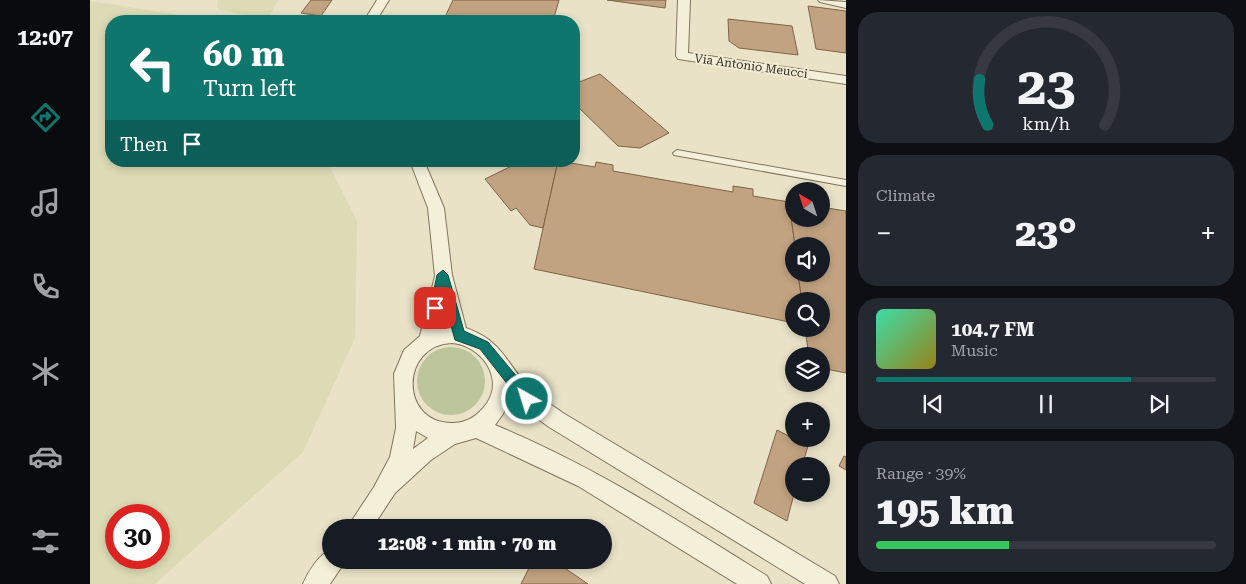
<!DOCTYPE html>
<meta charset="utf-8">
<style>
body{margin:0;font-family:"Roboto Serif",serif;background:#242831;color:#f1f3f6;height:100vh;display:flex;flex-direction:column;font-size:19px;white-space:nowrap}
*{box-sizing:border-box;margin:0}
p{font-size:16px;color:#9ea1a6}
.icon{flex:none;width:28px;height:28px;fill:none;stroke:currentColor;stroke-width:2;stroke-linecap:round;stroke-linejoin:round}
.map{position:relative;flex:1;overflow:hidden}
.panel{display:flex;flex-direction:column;gap:12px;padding:12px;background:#0d0f14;width:400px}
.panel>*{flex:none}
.top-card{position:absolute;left:15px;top:15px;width:475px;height:152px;border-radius:20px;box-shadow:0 2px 8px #0003;background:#0f766e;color:#fff;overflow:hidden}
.needle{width:32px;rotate:321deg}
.buttons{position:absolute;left:695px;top:182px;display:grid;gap:10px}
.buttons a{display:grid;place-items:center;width:45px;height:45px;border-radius:50%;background:#171b24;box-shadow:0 2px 8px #0003;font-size:25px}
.speed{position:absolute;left:15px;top:504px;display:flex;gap:10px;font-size:25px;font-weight:700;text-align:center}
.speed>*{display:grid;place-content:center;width:65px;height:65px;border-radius:50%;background:#171b24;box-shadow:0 2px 8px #0003;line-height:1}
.speed .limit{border:8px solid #d22;background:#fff;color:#111}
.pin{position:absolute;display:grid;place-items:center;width:42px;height:42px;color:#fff;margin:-21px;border-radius:10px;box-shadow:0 2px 8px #0006}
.me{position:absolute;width:55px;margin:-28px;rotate:321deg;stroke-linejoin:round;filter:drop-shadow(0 0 4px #0008)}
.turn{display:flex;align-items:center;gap:18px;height:105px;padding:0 15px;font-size:22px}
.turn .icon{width:65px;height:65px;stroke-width:2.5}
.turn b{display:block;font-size:35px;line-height:42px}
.then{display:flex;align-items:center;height:48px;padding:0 15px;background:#0003;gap:10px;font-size:19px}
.big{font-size:38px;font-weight:800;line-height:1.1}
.panel .tile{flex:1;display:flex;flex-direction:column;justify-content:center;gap:8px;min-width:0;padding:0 18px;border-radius:20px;background:#242831}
.panel .dial{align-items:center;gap:0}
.dial svg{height:130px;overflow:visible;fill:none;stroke:#363941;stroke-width:7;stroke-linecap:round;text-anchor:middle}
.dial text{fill:#f1f3f6;stroke:none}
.song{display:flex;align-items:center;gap:15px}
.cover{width:60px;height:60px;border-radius:8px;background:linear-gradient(135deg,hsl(160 70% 55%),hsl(50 70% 35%))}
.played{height:5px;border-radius:2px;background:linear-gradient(90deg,#0f766e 75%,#363941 75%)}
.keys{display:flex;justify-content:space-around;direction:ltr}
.heat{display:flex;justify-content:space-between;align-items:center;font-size:28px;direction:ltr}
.charge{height:8px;border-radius:4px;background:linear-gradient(90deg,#34c759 39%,#363941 0)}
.trip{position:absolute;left:232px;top:519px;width:290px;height:50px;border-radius:25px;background:#171b24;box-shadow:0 2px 8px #0003;font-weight:800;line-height:50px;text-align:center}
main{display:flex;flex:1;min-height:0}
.tab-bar{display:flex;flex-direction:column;width:90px;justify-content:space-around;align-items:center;background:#090b0e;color:#9ea1a6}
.tab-bar .icon{width:35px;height:35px}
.tab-bar .selected{color:#0f766e}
.tab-bar b{font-size:22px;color:#f1f3f6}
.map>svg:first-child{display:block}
.farmland{fill:#dddbb5;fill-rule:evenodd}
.green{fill:#bcc59c}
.building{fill:#c2a381;stroke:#7e6347}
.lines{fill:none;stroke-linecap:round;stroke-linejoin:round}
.lane-casing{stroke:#82755e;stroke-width:2}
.street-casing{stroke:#82755e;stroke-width:2}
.lane{fill:#f4efd9;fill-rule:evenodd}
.street{fill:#f4efd9;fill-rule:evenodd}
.route{fill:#0f766e;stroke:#0a4d48}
.labels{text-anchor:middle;stroke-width:4;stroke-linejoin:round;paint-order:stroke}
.far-street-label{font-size:12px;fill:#342c20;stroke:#f1ecd5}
</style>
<main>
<nav class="tab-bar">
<b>12:07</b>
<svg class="icon selected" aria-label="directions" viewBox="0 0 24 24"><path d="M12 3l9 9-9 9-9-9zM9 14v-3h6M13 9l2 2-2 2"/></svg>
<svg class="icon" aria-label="music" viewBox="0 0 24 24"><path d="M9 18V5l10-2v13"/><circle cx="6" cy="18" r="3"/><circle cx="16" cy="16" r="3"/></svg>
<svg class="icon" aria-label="phone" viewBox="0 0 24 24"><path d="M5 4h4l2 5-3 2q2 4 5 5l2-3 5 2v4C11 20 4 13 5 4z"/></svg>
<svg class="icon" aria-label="climate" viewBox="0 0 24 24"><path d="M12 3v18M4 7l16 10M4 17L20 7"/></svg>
<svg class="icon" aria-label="car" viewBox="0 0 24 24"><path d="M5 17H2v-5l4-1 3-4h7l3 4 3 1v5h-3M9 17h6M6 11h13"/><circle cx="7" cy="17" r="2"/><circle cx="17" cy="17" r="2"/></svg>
<svg class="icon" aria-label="filters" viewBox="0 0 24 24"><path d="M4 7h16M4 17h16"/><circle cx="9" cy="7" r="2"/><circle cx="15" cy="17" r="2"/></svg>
</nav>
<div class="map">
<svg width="756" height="584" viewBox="0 0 756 584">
<rect width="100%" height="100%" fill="#e9e2c7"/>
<!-- farmland -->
<g class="farmland">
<path d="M128,0H188L177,20L127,9Z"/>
<path d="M0,1L128,21H21V161H237L267,221L265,338L213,452L65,584H0ZM26,515H69V558H26Z"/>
</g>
<!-- green -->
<circle class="green" cx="361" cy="381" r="34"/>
<!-- building -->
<g class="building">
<path d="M221,0H242L231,16L211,13Z"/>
<path d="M363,0H469L463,21H353Z"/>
<path d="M517,0H576L575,8Z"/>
<path d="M718,6L756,11V53L726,49Z"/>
<path d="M638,19L702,26L708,55L649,48L639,41Z"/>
<path d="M510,74L579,133L550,148L528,146L484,103V84Z"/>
<path d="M432,161L439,164L446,161H468L453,228L440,225L426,208L421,211L395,179Z"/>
<path d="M468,161L505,167L506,162L523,165V171L643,192V186L663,189V196L699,202L705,246L704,274H708L712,301H704V323L444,269Z"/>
<path d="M699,202L704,203V219H731V207L756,211V373L731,368V356H719L715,329H731V301H712L708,274H731V246H705Z"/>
<path d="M687,430L718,446L712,466H704V494L697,521L664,503Z"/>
<path d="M754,456L756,457V470L749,466Z"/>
<path d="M443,560H463L498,584H431Z"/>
</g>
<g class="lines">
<!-- lane casing -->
<g class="lane-casing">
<path id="lane" d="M587,150L756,180V186L584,155L583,153Z"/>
</g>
<!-- street casing -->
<g class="street-casing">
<g id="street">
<path d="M287,0H299L286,21H274Z"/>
<path d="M588,0H600L598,53L756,76V84L588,59L586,56Z"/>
<path d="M728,0L756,2V8L730,2Z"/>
<path d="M320,161H334L354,208L362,275L376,328C416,342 417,368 445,393C453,400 464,406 473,413L745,576L749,584H715L459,427L430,406L421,393L413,414L405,425C502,465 589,521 677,576L681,584H647L488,486L386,438L365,444L341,460L305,493L282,528H257L284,487L300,457L306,428L304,374L314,350L330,336L345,276L338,208ZM354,312L357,326L350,328ZM362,343C389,345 415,376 397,403C388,416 377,423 362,423C309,423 310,345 362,343ZM326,431L338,438L323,449Z"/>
<path d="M241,550V560H256L240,584H213C218,572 229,554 241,550Z"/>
</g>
</g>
<!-- lane -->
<use href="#lane" class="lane"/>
<!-- street -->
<use href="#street" class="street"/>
</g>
<!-- route -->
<path class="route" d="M353,270L358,275L374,331L398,342L442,395L444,399L442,404L437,405L433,404L390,349L365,340L353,298L349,312H341L340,308L347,275Z"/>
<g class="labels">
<!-- far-street labels -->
<g class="far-street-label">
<text transform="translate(661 66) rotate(8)" y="4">Via Antonio Meucci</text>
</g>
</g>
</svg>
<div class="buttons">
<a><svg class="needle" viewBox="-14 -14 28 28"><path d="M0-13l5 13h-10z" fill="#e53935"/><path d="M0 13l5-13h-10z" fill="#9ea1a6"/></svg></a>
<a><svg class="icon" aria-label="sound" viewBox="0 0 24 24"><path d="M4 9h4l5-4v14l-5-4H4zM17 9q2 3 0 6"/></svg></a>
<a><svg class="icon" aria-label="search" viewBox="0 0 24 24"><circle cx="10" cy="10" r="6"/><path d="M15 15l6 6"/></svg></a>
<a><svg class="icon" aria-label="layers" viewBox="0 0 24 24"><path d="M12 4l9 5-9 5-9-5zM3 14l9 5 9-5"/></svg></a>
<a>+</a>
<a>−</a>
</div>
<div class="speed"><div class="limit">30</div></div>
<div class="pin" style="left:345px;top:308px;background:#d93025"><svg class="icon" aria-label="arrive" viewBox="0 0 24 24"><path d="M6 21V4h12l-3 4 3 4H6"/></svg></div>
<svg class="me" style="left:437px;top:399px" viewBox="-20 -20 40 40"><circle r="17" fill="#0f766e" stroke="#fff" stroke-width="3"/><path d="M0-11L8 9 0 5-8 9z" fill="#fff"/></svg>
<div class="trip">12:08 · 1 min · 70 m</div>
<div class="top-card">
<div class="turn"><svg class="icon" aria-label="left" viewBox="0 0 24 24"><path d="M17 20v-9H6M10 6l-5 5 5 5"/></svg><div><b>60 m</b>Turn left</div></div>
<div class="then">Then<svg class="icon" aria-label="arrive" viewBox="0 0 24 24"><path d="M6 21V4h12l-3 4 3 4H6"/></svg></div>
</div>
</div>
<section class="panel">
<div class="tile dial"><svg viewBox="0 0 100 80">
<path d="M14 69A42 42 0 1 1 86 69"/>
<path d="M14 69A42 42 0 0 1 9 41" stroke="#0f766e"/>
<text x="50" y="56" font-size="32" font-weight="700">23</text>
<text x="50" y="72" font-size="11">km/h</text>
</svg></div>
<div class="tile"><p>Climate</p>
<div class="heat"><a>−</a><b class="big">23°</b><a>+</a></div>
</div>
<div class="tile">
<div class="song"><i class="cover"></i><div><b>104.7 FM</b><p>Music</p></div></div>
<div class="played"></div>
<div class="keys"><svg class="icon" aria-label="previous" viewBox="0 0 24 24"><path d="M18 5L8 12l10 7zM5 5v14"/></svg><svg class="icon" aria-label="pause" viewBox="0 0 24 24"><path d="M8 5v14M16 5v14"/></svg><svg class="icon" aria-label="next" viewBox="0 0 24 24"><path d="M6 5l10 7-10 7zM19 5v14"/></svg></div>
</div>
<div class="tile"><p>Range · 39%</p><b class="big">195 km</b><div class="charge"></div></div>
</section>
</main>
